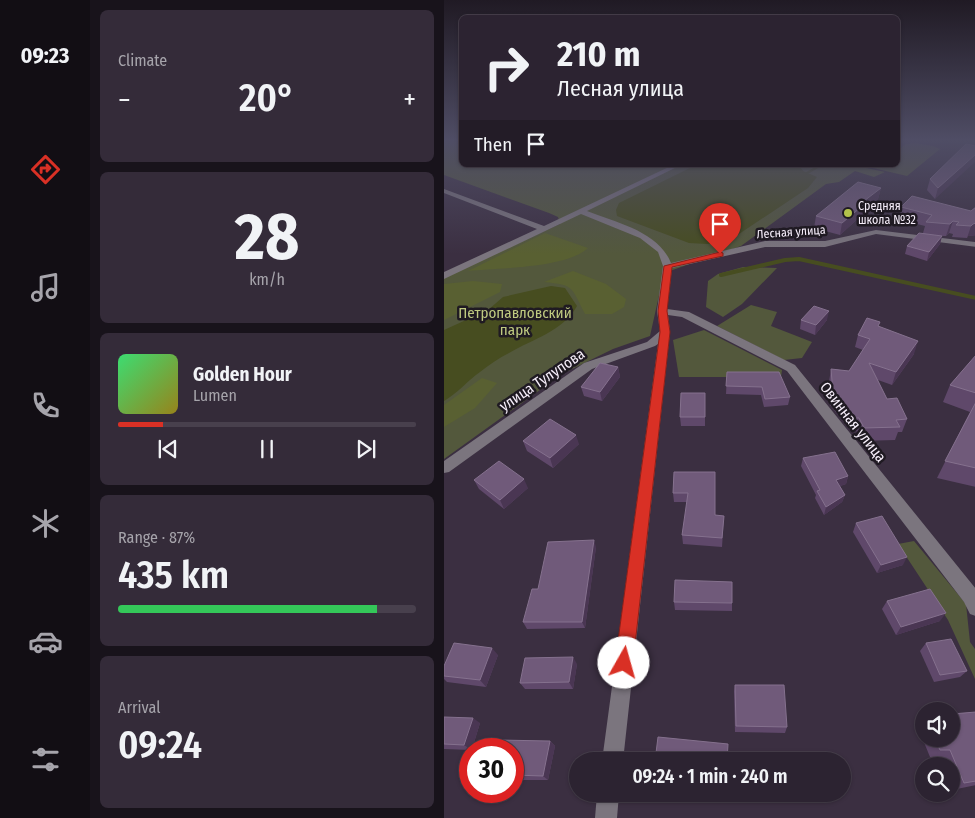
<!DOCTYPE html>
<meta charset="utf-8">
<style>
body{margin:0;font-family:"Fira Sans Condensed",sans-serif;background:#342b39;color:#f1f3f6;height:100vh;display:flex;flex-direction:column;font-size:19px;white-space:nowrap}
*{box-sizing:border-box;margin:0}
p{font-size:16px;color:#a6a4ab}
.icon{flex:none;width:28px;height:28px;fill:none;stroke:currentColor;stroke-width:2;stroke-linecap:round;stroke-linejoin:round}
.map{position:relative;flex:1;overflow:hidden}
.details{display:flex;flex-direction:column;gap:10px;padding:10px;background:#18131b;width:354px}
.details>*{flex:none}
.hud{position:absolute;left:15px;top:15px;width:441px;height:152px;border-radius:8px;box-shadow:0 1px 4px #0004,0 0 0 1px #48404d;background:#2c2331;color:#f1f3f6;overflow:hidden}
.buttons{position:absolute;left:471px;top:702px;display:grid;gap:10px}
.buttons a{display:grid;place-items:center;width:45px;height:45px;border-radius:50%;background:#2c2331;box-shadow:0 1px 4px #0004,0 0 0 1px #48404d;font-size:25px}
.speed{position:absolute;left:15px;top:738px;display:flex;gap:10px;font-size:25px;font-weight:700;text-align:center}
.speed>*{display:grid;place-content:center;width:65px;height:65px;border-radius:50%;background:#2c2331;box-shadow:0 1px 4px #0004,0 0 0 1px #48404d;line-height:1}
.speed .limit{border:8px solid #d22;background:#fff;color:#111}
.pin{position:absolute;display:grid;place-items:center;width:42px;height:42px;color:#fff;margin:-51px -21px;border-radius:50% 50% 50% 0;rotate:-45deg;box-shadow:0 0 5px #0007}
.pin .icon{rotate:45deg}
.me{position:absolute;width:55px;margin:-28px;rotate:7deg;stroke-linejoin:round;filter:drop-shadow(0 0 4px #0008)}
.turn{display:flex;align-items:center;gap:18px;height:105px;padding:0 15px;font-size:22px}
.turn .icon{width:65px;height:65px;stroke-width:2.5}
.turn b{display:block;font-size:35px;line-height:42px}
.then{display:flex;align-items:center;height:48px;padding:0 15px;background:#0003;gap:10px;font-size:19px}
.big{font-size:38px;font-weight:600;line-height:1.1}
.details .tile{flex:1;display:flex;flex-direction:column;justify-content:center;gap:8px;min-width:0;padding:0 18px;border-radius:8px;background:#342b39}
.details .dial{align-items:center;gap:0}
.dial b{font-size:65px;line-height:1}
.song{display:flex;align-items:center;gap:15px}
.cover{width:60px;height:60px;border-radius:8px;background:linear-gradient(135deg,hsl(140 70% 55%),hsl(50 70% 35%))}
.played{height:5px;border-radius:2px;background:linear-gradient(90deg,#d93025 15%,#48404d 15%)}
.keys{display:flex;justify-content:space-around;direction:ltr}
.heat{display:flex;justify-content:space-between;align-items:center;font-size:28px;direction:ltr}
.charge{height:8px;border-radius:4px;background:linear-gradient(90deg,#34c759 87%,#48404d 0)}
.trip{position:absolute;left:125px;top:752px;width:282px;height:50px;border-radius:25px;background:#2c2331;box-shadow:0 1px 4px #0004,0 0 0 1px #48404d;font-weight:600;line-height:50px;text-align:center}
main{display:flex;flex:1;min-height:0}
.menu{display:flex;flex-direction:column;width:90px;justify-content:space-around;align-items:center;background:#120e14;color:#a6a4ab}
.menu .icon{width:35px;height:35px}
.menu .current{color:#d93025}
.menu b{font-size:22px;color:#f1f3f6}
.map>svg:first-child{display:block}
.green{fill:#53583c}
.forest{fill:#596032}
.water{fill:#474d20}
.lines{fill:none;stroke-linecap:round;stroke-linejoin:round}
.stream-far1{stroke:#474d20;stroke-width:2.5}
.stream{stroke:#474d20;stroke-width:4}
.minor{fill:#7b757e;fill-rule:evenodd}
.wall{fill:#5f486a}
.shaded-wall{fill:#4a3653}
.building{fill:#705a7a;stroke:#85718e}
.route{fill:#d93025;stroke:#8d1f18}
.poi-dot{fill:#b3c24b;stroke:#1f1a22;stroke-width:2}
.labels{text-anchor:middle;stroke-width:5;stroke-linejoin:round;paint-order:stroke}
.far-poi-label{font-size:12px;fill:#f7effb;stroke:#1f1a22;text-anchor:start}
.far-street-label{font-size:12px;fill:#f7effb;stroke:#1f1a22}
.park-label{font-size:15px;fill:#bfca80;stroke:#1f1a22}
.street-label{font-size:15px;fill:#f7effb;stroke:#1f1a22}
</style>
<main>
<nav class="menu">
<b>09:23</b>
<svg class="icon current" aria-label="directions" viewBox="0 0 24 24"><path d="M12 3l9 9-9 9-9-9zM9 14v-3h6M13 9l2 2-2 2"/></svg>
<svg class="icon" aria-label="music" viewBox="0 0 24 24"><path d="M9 18V5l10-2v13"/><circle cx="6" cy="18" r="3"/><circle cx="16" cy="16" r="3"/></svg>
<svg class="icon" aria-label="phone" viewBox="0 0 24 24"><path d="M5 4h4l2 5-3 2q2 4 5 5l2-3 5 2v4C11 20 4 13 5 4z"/></svg>
<svg class="icon" aria-label="climate" viewBox="0 0 24 24"><path d="M12 3v18M4 7l16 10M4 17L20 7"/></svg>
<svg class="icon" aria-label="car" viewBox="0 0 24 24"><path d="M5 17H2v-5l4-1 3-4h7l3 4 3 1v5h-3M9 17h6M6 11h13"/><circle cx="7" cy="17" r="2"/><circle cx="17" cy="17" r="2"/></svg>
<svg class="icon" aria-label="filters" viewBox="0 0 24 24"><path d="M4 7h16M4 17h16"/><circle cx="9" cy="7" r="2"/><circle cx="15" cy="17" r="2"/></svg>
</nav>
<section class="details">
<div class="tile"><p>Climate</p>
<div class="heat"><a>−</a><b class="big">20°</b><a>+</a></div>
</div>
<div class="tile dial"><b>28</b><p>km/h</p></div>
<div class="tile">
<div class="song"><i class="cover"></i><div><b>Golden Hour</b><p>Lumen</p></div></div>
<div class="played"></div>
<div class="keys"><svg class="icon" aria-label="previous" viewBox="0 0 24 24"><path d="M18 5L8 12l10 7zM5 5v14"/></svg><svg class="icon" aria-label="pause" viewBox="0 0 24 24"><path d="M8 5v14M16 5v14"/></svg><svg class="icon" aria-label="next" viewBox="0 0 24 24"><path d="M6 5l10 7-10 7zM19 5v14"/></svg></div>
</div>
<div class="tile"><p>Range · 87%</p><b class="big">435 km</b><div class="charge"></div></div>
<div class="tile"><p>Arrival</p><b class="big">09:24</b></div>
</section>
<div class="map">
<svg width="532" height="818" viewBox="0 0 532 818">
<rect width="100%" height="100%" fill="#3b2f41"/>
<!-- green -->
<g class="green">
<path d="M0,139H17L18,165H420L418,167L441,172L430,177L411,171L395,182L382,184L297,246L220,273L206,336L169,349L118,374L0,459V277L116,224L114,217L105,213L0,175Z"/>
<path d="M471,143L489,146L496,149L463,176L429,168L434,165H454V150L462,144Z"/>
<path d="M299,267L333,268L298,304L279,317L262,307L264,281L274,274Z"/>
<path d="M307,305L333,312L327,326L368,342L358,358L340,360L273,326Z"/>
<path d="M260,330L338,370L337,377H235L229,340Z"/>
<path d="M470,541L522,604L526,642L531,649V679L504,620L454,544Z"/>
</g>
<!-- forest -->
<g class="forest">
<path d="M101,233L144,248C123,268 55,268 24,271Z"/>
<path d="M129,271L162,284L182,299L180,307L168,314H141C127,287 131,285 100,282Z"/>
<path d="M29,281L58,284L56,292L0,320V284Z"/>
<path d="M38,378L53,383L31,408L0,427V405Z"/>
</g>
<!-- water -->
<g class="water">
<path d="M252,165H355L359,171L373,177L364,188L283,242L263,244L245,243L173,216L172,210L175,203Z"/>
<path d="M107,286L121,288L133,306C119,331 89,339 65,353C55,358 45,365 36,372C23,381 14,393 0,401V330L44,310L59,297Z"/>
</g>
<g class="lines">
<!-- stream-far1 -->
<path class="stream-far1" d="M363,173L377,165"/>
<!-- stream -->
<path class="stream" d="M277,275L341,260L355,259L532,298"/>
<!-- minor -->
<g class="minor">
<path d="M229,165H237L143,211C173,223 214,231 227,263L321,241H381L432,230L532,242V247L432,234L381,247H321L228,268L223,309L245,312L351,365L532,589V616L526,614L520,602L343,371L238,317L224,315L226,332L179,761H158L214,344L211,346L148,369L5,472L0,473V461L140,363L203,342L216,331L213,311L219,266L214,252L196,238L137,214L0,279V272L93,229L0,193V189L100,226Z"/>
<path d="M153,794H175L173,818H151Z"/>
</g>
</g>
<!-- wall -->
<g class="wall">
<path d="M522,144L491,199L483,190L486,179Z"/>
<path d="M437,188L434,199L421,210L420,213L396,235L370,228L372,216Z"/>
<path d="M457,207L527,211L532,207V235L524,236L523,238L508,237L509,234L505,233L502,236H498L496,244L483,261L461,254L463,246L479,233L481,226L453,219Z"/>
<path d="M357,320H383L371,335L356,329Z"/>
<path d="M435,327L470,354L448,385L434,380L443,399L463,419L458,432H454L451,440L416,441L412,430L407,431L386,405L385,382L387,369L405,371L419,350L411,347L414,335Z"/>
<path d="M532,355V487L493,478L526,412L499,402L506,385Z"/>
<path d="M174,367L176,377L158,401L140,396L137,387Z"/>
<path d="M283,372L346,397L344,405L320,407L317,395L282,394Z"/>
<path d="M261,393V426H237L236,417Z"/>
<path d="M79,441L135,444L109,468L83,451Z"/>
<path d="M359,458L404,476L402,484L396,486L401,495L398,502L380,515L371,498L372,495L357,466Z"/>
<path d="M230,472L271,515L280,516L278,547L239,544L238,535L243,502H230L229,493Z"/>
<path d="M30,480L84,488L60,509L35,489Z"/>
<path d="M412,523L459,565L433,573L409,532Z"/>
<path d="M152,547L141,628L83,629L79,622L94,589Z"/>
<path d="M443,601L496,621L452,635L438,609Z"/>
<path d="M230,602L288,603V611L231,610Z"/>
<path d="M482,643L523,671L516,677L490,682L476,651Z"/>
<path d="M54,655L42,687L3,682L0,679V666Z"/>
<path d="M133,664L129,689H81L76,683Z"/>
<path d="M291,685L343,727L341,733L291,732L290,691Z"/>
<path d="M532,712V785L508,790V766H499L496,758L486,757L473,725L480,718V739H508Z"/>
<path d="M0,717L36,723L28,749H26V750L0,749Z"/>
<path d="M106,741L111,746L104,780H69V749Z"/>
</g>
<!-- shaded-wall -->
<g class="shaded-wall">
<path d="M532,154V161L491,199L494,188Z"/>
<path d="M437,188L434,199L421,210L420,213L396,235L398,223L420,201Z"/>
<path d="M509,221L505,233L502,236L506,224Z"/>
<path d="M532,223V235L524,236L523,238L527,226L529,224Z"/>
<path d="M498,236L496,244L483,261L485,252Z"/>
<path d="M385,311L383,320L371,335L372,325Z"/>
<path d="M474,341L470,354L448,385L452,372Z"/>
<path d="M174,367L176,377L158,401L156,392Z"/>
<path d="M132,435L135,444L109,468L106,458Z"/>
<path d="M404,476L402,484L390,488L392,480Z"/>
<path d="M80,479L84,488L60,509L56,500Z"/>
<path d="M401,495L398,502L380,515L382,507Z"/>
<path d="M150,540L152,547L141,628L138,622Z"/>
<path d="M463,557L459,565L433,573L437,565Z"/>
<path d="M502,613L496,621L452,635L457,627Z"/>
<path d="M48,648L54,655L42,687L36,680Z"/>
<path d="M129,657L133,664L129,689L125,682Z"/>
<path d="M29,718L36,723L28,749H26L20,745Z"/>
<path d="M106,741L111,746L104,780L99,776Z"/>
</g>
<!-- building -->
<g class="building">
<path d="M522,144L532,146V154L494,188L486,179Z"/>
<path d="M414,182L437,188L420,201L423,202L398,223L372,216Z"/>
<path d="M468,196L527,211L532,207V223L529,224L527,226L512,225L515,222L509,221L506,224L482,222L488,215L457,207Z"/>
<path d="M475,233L498,236L485,252L463,246Z"/>
<path d="M370,306L385,311L372,325L357,320Z"/>
<path d="M423,318L436,322L434,326L474,341L452,372L425,363L443,399L453,398L463,419L452,420L456,427L420,428L415,418H410L389,393L387,369L405,371L426,339L414,335Z"/>
<path d="M532,355V393L506,385Z"/>
<path d="M156,363L174,367L156,392L137,387Z"/>
<path d="M283,372H335L346,397L321,399L318,387L282,386Z"/>
<path d="M237,393H261V417H236Z"/>
<path d="M532,402V468L501,461Z"/>
<path d="M106,419L132,435L106,458L79,441Z"/>
<path d="M391,452L404,476L392,480L401,495L382,507L373,491L376,490L359,458Z"/>
<path d="M55,461L80,479L56,500L30,480Z"/>
<path d="M230,472H271V515L280,516L278,538L238,535L244,493H229Z"/>
<path d="M438,516L463,557L437,565L412,523Z"/>
<path d="M150,540L138,622H79L88,589H94L104,542Z"/>
<path d="M231,580L288,582V603L230,602Z"/>
<path d="M486,589L502,613L457,627L443,601Z"/>
<path d="M507,639L523,671L496,675L482,643Z"/>
<path d="M10,643L48,648L36,680L0,676V666Z"/>
<path d="M129,657L125,682L76,683L81,658Z"/>
<path d="M291,685H340L343,727L292,726Z"/>
<path d="M532,712V781L520,783L506,750H496L491,739H508V714Z"/>
<path d="M0,717L29,718L20,745L0,744Z"/>
<path d="M214,737L284,744L283,761H211Z"/>
<path d="M53,740L106,741L99,776L69,775V749H50Z"/>
</g>
<!-- sky -->
<linearGradient id="sky" x2="0" y2="1"><stop stop-color="#201a24"/><stop offset="0.55" stop-color="#4f4d65"/><stop offset="1" stop-color="#4f4d65" stop-opacity="0"/></linearGradient>
<rect width="532" height="254" fill="url(#sky)"/>
<!-- route -->
<path class="route" d="M276,252L279,253V256L228,267L223,311L226,332L189,663L186,669L180,672L174,669L171,663L216,332L214,311L220,266Z"/>
<!-- markers -->
<circle class="poi-dot" cx="404" cy="213" r="5"/>
<g class="labels">
<!-- far-poi labels -->
<g class="far-poi-label">
<text x="414" y="210">Средняя<tspan x="414" dy="14">школа №32</tspan></text>
</g>
<!-- far-street labels -->
<g class="far-street-label">
<text transform="translate(347 232) rotate(-4)" y="4">Лесная улица</text>
</g>
<!-- park labels -->
<g class="park-label">
<text x="71" y="318">Петропавловский<tspan x="71" dy="17">парк</tspan></text>
</g>
<!-- street labels -->
<g class="street-label">
<text transform="translate(98 380) rotate(-34)" y="5">улица Тулупова</text>
<text transform="translate(409 422) rotate(52)" y="5">Овинная улица</text>
</g>
</g>
</svg>
<div class="buttons">
<a><svg class="icon" aria-label="sound" viewBox="0 0 24 24"><path d="M4 9h4l5-4v14l-5-4H4zM17 9q2 3 0 6"/></svg></a>
<a><svg class="icon" aria-label="search" viewBox="0 0 24 24"><circle cx="10" cy="10" r="6"/><path d="M15 15l6 6"/></svg></a>
</div>
<div class="speed"><div class="limit">30</div></div>
<div class="pin" style="left:276px;top:254px;background:#d93025"><svg class="icon" aria-label="arrive" viewBox="0 0 24 24"><path d="M6 21V4h12l-3 4 3 4H6"/></svg></div>
<svg class="me" style="left:180px;top:663px" viewBox="-20 -20 40 40"><circle r="19" fill="#fff"/><path d="M0-13L10 11 0 6-10 11z" fill="#d93025"/></svg>
<div class="trip">09:24 · 1 min · 240 m</div>
<div class="hud">
<div class="turn"><svg class="icon" aria-label="right" viewBox="0 0 24 24"><path d="M7 20v-9h11M14 6l5 5-5 5"/></svg><div><b>210 m</b>Лесная улица</div></div>
<div class="then">Then<svg class="icon" aria-label="arrive" viewBox="0 0 24 24"><path d="M6 21V4h12l-3 4 3 4H6"/></svg></div>
</div>
</div>
</main>
